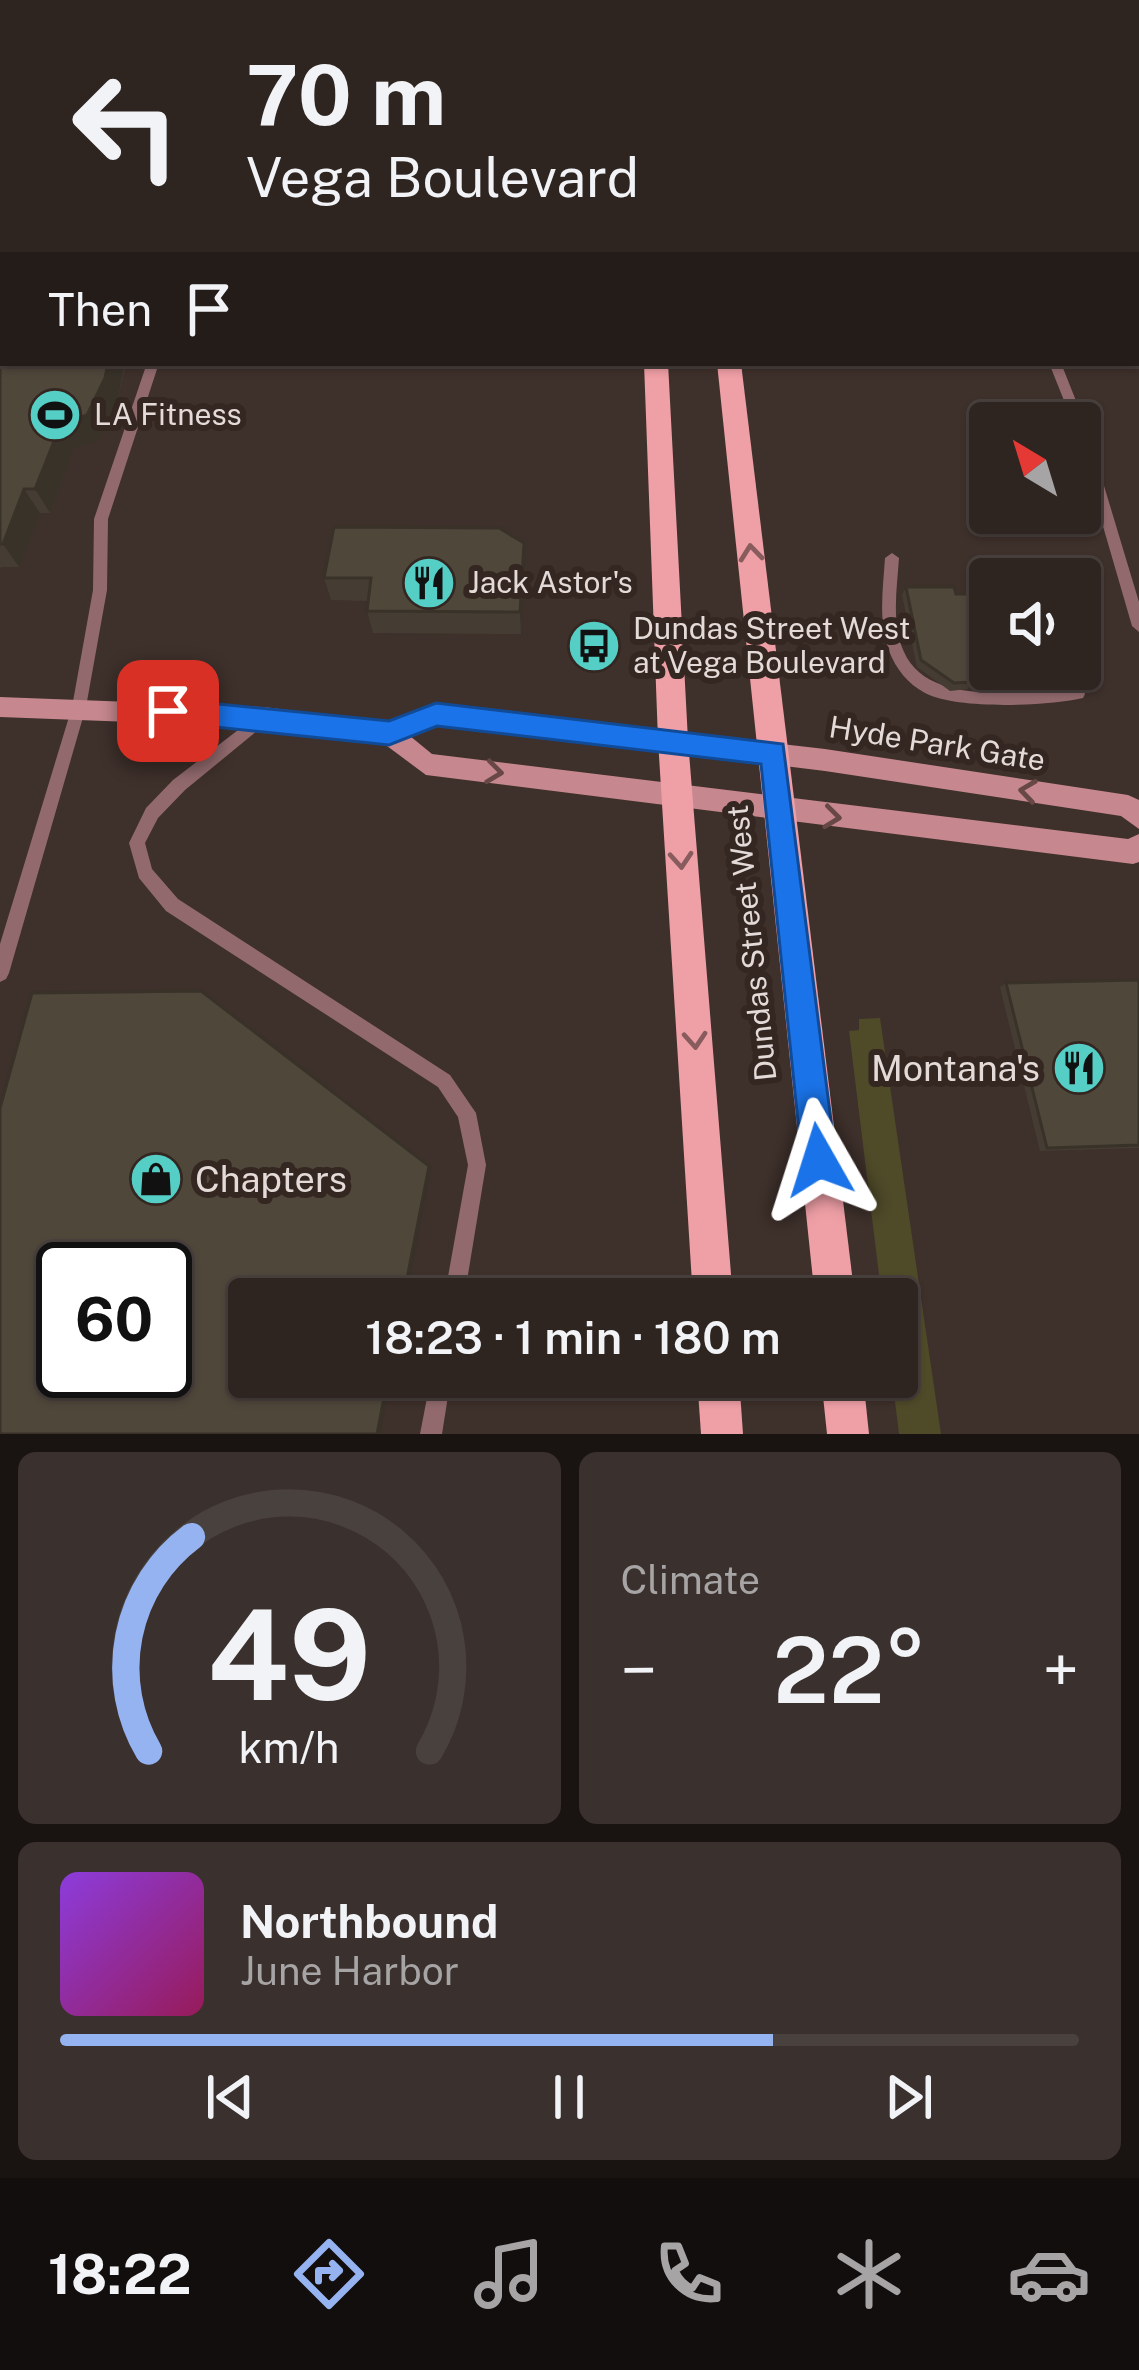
<!DOCTYPE html>
<meta charset="utf-8">
<style>
body{margin:0;font-family:"Public Sans",sans-serif;background:#3a302d;color:#f1f3f6;height:100vh;display:flex;flex-direction:column;font-size:45px;white-space:nowrap}
*{box-sizing:border-box;margin:0}
p{font-size:39px;color:#a7a4a5}
.icon{flex:none;width:66px;height:66px;fill:none;stroke:currentColor;stroke-width:2;stroke-linecap:round;stroke-linejoin:round}
.map{position:relative;height:1434px;overflow:hidden}
.drawer{display:flex;flex-direction:column;gap:18px;padding:18px;background:#191412;flex:1}
.drawer>*{flex:none}
.banner{position:absolute;left:0px;top:0px;width:1140px;height:366px;box-shadow:0 3px 9px #0004,0 0 0 3px #49413e;background:#2e2420;color:#f1f3f6;overflow:hidden}
.needle{width:78px;rotate:322deg}
.fabs{position:absolute;left:969px;top:402px;display:grid;gap:24px}
.fabs a{display:grid;place-items:center;width:132px;height:132px;border-radius:12px;background:#2e2420;box-shadow:0 3px 9px #0004,0 0 0 3px #49413e;font-size:60px}
.speed{position:absolute;left:36px;top:1242px;display:flex;gap:24px;font-size:60px;font-weight:700;text-align:center}
.speed>*{display:grid;place-content:center;width:156px;height:156px;border-radius:50%;background:#2e2420;box-shadow:0 3px 9px #0004,0 0 0 3px #49413e;line-height:1}
.speed .limit{border:6px solid #111;border-radius:18px;background:#fff;color:#111}
.pin{position:absolute;display:grid;place-items:center;width:102px;height:102px;color:#fff;margin:-51px;border-radius:24px;box-shadow:0 6px 18px #0006}
.me{position:absolute;width:132px;margin:-66px;rotate:354deg;stroke-linejoin:round;filter:drop-shadow(0 0 9px #0008)}
.turn{display:flex;align-items:center;gap:42px;height:252px;padding:0 48px;font-size:54px}
.turn .icon{width:156px;height:156px;stroke-width:2.5}
.turn b{display:block;font-size:84px;line-height:102px}
.then{display:flex;align-items:center;height:114px;padding:0 48px;background:#0003;gap:24px;font-size:45px}
.big{font-size:90px;font-weight:600;line-height:1.1}
.drawer .widget{flex:1;display:flex;flex-direction:column;justify-content:center;gap:18px;min-width:0;padding:0 42px;border-radius:18px;background:#3a302d}
.drawer .dial{align-items:center;gap:0}
.dial svg{height:312px;overflow:visible;fill:none;stroke:#49413e;stroke-width:7;stroke-linecap:round;text-anchor:middle}
.dial text{fill:#f1f3f6;stroke:none}
.song{display:flex;align-items:center;gap:36px}
.cover{width:144px;height:144px;border-radius:18px;background:linear-gradient(135deg,hsl(270 70% 55%),hsl(330 70% 35%))}
.played{height:12px;border-radius:6px;background:linear-gradient(90deg,#95b2f1 70%,#49413e 70%)}
.keys{display:flex;justify-content:space-around;direction:ltr}
.heat{display:flex;justify-content:space-between;align-items:center;font-size:66px;direction:ltr}
.drawer .tiles{flex:1;display:grid;gap:18px;grid-template-columns:1fr 1fr}
.widget:last-child{grid-column:span 2}
.trip{position:absolute;left:228px;top:1278px;width:690px;height:120px;border-radius:12px;background:#2e2420;box-shadow:0 3px 9px #0004,0 0 0 3px #49413e;font-weight:600;line-height:120px;text-align:center}
.menu{display:flex;height:192px;justify-content:space-around;align-items:center;background:#120e0d;color:#a7a4a5}
.menu .icon{width:84px;height:84px}
.menu .on{color:#95b2f1}
.menu b{font-size:54px;color:#f1f3f6}
.map>svg:first-child{display:block}
.green{fill:#4f4a28}
.lines{fill:none;stroke-linecap:round;stroke-linejoin:round}
.lane{fill:#926a6e;fill-rule:evenodd}
.secondary{fill:#c6888e;fill-rule:evenodd}
.primary{fill:#ef9fa6;fill-rule:evenodd}
.wall{fill:#453d33}
.shaded-wall{fill:#383229}
.building{fill:#50473b;stroke:#383229;stroke-width:3;fill-rule:evenodd}
.oneway{stroke:#885c5d}
.oneway2{stroke:#674847}
.route{fill:#1a73e8;stroke:#114b97;stroke-width:3}
.labels{text-anchor:middle;stroke-width:12;stroke-linejoin:round;paint-order:stroke}
.poi-label{font-size:30px;fill:#e4dbd8;stroke:#342621;text-anchor:start}
.street-label{font-size:30px;fill:#e4dbd8;stroke:#342621}
.near-poi-label{font-size:36px;fill:#e4dbd8;stroke:#342621;text-anchor:end}
</style>
<div class="map">
<svg width="1139" height="1434" viewBox="0 0 1139 1434">
<rect width="100%" height="100%" fill="#3e302b"/>
<!-- green -->
<path class="green" d="M880,1018L941,1434H899L892,1377H897V1299H882L849,1031L859,1030V1019Z"/>
<g class="lines">
<!-- lane -->
<g class="lane">
<path d="M134,0H142L144,3H136Z"/>
<path d="M267,0H281L275,3H261Z"/>
<rect x="334" y="0" width="8" height="3"/>
<path d="M420,0H433L438,3H425Z"/>
<path d="M476,0H484L485,3H477Z"/>
<rect x="1137" y="161" width="2" height="6"/>
<rect x="1137" y="280" width="2" height="8"/>
<path d="M147,363H159L108,519L107,590L86,707L9,973L6,979L0,982V944L72,707L93,590L94,519Z"/>
<path d="M1049,363H1061L1086,426L1139,602V632L1132,626L1080,447V423H1073Z"/>
<path d="M892,553L899,558C897,588 891,624 904,652C929,709 1027,690 1078,688L1083,690L1085,694L1083,698C1048,706 957,710 925,693C908,684 896,669 889,651C878,623 883,588 885,558Z"/>
<path d="M263,711L268,712L270,717L268,722L185,790L158,818L145,843L152,869L178,899L450,1075L476,1113L486,1165L464,1299H444L468,1165L458,1117L438,1087L166,911L139,878L129,843L146,808L173,780Z"/>
<path d="M431,1377H451L442,1434H420Z"/>
</g>
<!-- secondary -->
<g class="secondary">
<path d="M49,0H70L47,3Z"/>
<path d="M0,16H3L0,25Z"/>
<path d="M0,697L263,707L388,722L436,704L825,749L1128,795L1139,800V829L1121,816L825,771L437,724L410,736L432,754L1128,839L1139,834V862L1133,864L426,775L383,743L263,727L0,717Z"/>
</g>
<!-- primary -->
<g class="primary">
<rect x="629" y="0" width="18" height="3"/>
<rect x="676" y="0" width="18" height="3"/>
<path d="M644,363H668L688,740L733,1299H693L658,740Z"/>
<path d="M717,363H741L855,1299H815Z"/>
<path d="M697,1377H739L743,1434H701Z"/>
<path d="M821,1377H863L869,1434H827Z"/>
</g>
</g>
<!-- wall -->
<g class="wall">
<path d="M0,238L3,363L126,364L117,403L100,439L74,448L50,513H40L19,567H1L0,570Z"/>
<path d="M524,543L525,566L521,634L373,633L367,611L368,601L331,600L324,578Z"/>
<path d="M906,587L956,594L1030,671L1025,678L972,679L968,689L950,691L917,667L902,595Z"/>
<path d="M1139,980V1148L1040,1151L1000,987L1006,983Z"/>
</g>
<!-- shaded-wall -->
<g class="shaded-wall">
<path d="M3,157V197L0,198V159Z"/>
<path d="M108,363H125L117,403L100,439L74,448L50,513L35,489L61,424Z"/>
<path d="M24,489L40,513L19,567L3,544Z"/>
<path d="M524,543L525,566L521,634L520,612Z"/>
<path d="M429,1166L431,1168L406,1299H403Z"/>
<path d="M388,1377H391L380,1434H377Z"/>
</g>
<!-- building -->
<g class="building">
<path d="M0,27L3,30V157L0,159Z"/>
<rect x="1137" y="176" width="2" height="69"/>
<path d="M0,238H3V363H108L105,378L87,415L61,424L35,489H24L3,544H0Z"/>
<path d="M334,527L499,528L524,543L520,612L367,611L371,578H324Z"/>
<path d="M906,587H954L956,594H990V669H1030V671L971,672L972,682L954,683L921,660Z"/>
<path d="M1139,980V1145L1047,1148L1006,983Z"/>
<path d="M201,991L429,1166L403,1299H249V1377H388L377,1434H0V1108L32,993ZM63,1269H165V1371H63Z"/>
</g>
<!-- one-way arrows -->
<defs><path id="oneway-chevron" d="M-2-3.5L2.5 0L-2 3.5" fill="none" stroke-width="1.6" stroke-linecap="round" stroke-linejoin="round" transform="scale(3)"/></defs>
<g class="oneway">
<use href="#oneway-chevron" transform="translate(751 553) rotate(-96)"/>
<use href="#oneway-chevron" transform="translate(681 860) rotate(86)"/>
<use href="#oneway-chevron" transform="translate(695 1040) rotate(86)"/>
</g>
<g class="oneway2">
<use href="#oneway-chevron" transform="translate(494 772) rotate(7)"/>
<use href="#oneway-chevron" transform="translate(1028 791) rotate(-172)"/>
<use href="#oneway-chevron" transform="translate(832 817) rotate(7)"/>
</g>
<!-- route -->
<path class="route" d="M168,699L389,721L436,703L783,744L836,1160L831,1173L819,1178L807,1173L802,1160L761,764L437,726L389,745L168,722L158,719L154,711L158,702Z"/>
<!-- icons -->
<defs>
<g id="stadium-disc" transform="scale(2.7)"><circle r="9.5" fill="#55cec5" stroke="#342621"/><path d="M0-5a6.5 5 0 1 0 0 10a6.5 5 0 1 0 0-10ZM-3.5-1.8h7v3.6h-7Z" fill="#111"/></g>
<g id="restaurant-disc" transform="scale(2.7)"><circle r="9.5" fill="#55cec5" stroke="#342621"/><path d="M-5-6h1v4h1v-4h1v4h1v-4h1v5L-1.5 .5V6h-2V.5L-5-1ZM5-6V6H3V1.5H1.5Q1.5-4 5-6Z" fill="#111"/></g>
<g id="bus-disc" transform="scale(2.7)"><circle r="9.5" fill="#55cec5" stroke="#342621"/><path d="M-5-6H5V4H4V6H2V4H-2V6H-4V4H-5ZM-3.5-4V0h7V-4ZM-3.5 1.2v1.5H-2V1.2ZM2 1.2v1.5H3.5V1.2Z" fill="#111"/></g>
<g id="shop-disc" transform="scale(2.7)"><circle r="9.5" fill="#55cec5" stroke="#342621"/><path d="M-5-2.5h2.3a2.7 3.5 0 0 1 5.4 0H5L5.5 6h-11ZM-1.5-2.5h3a1.5 2.3 0 0 0-3 0Z" fill="#111"/></g>
</defs>
<g fill-rule="evenodd">
<use href="#stadium-disc" x="55" y="415"/>
<use href="#restaurant-disc" x="429" y="583"/>
<use href="#bus-disc" x="594" y="646"/>
<use href="#restaurant-disc" x="1079" y="1068"/>
<use href="#shop-disc" x="156" y="1179"/>
</g>
<g class="labels">
<!-- poi labels -->
<g class="poi-label">
<text x="94" y="425">LA Fitness</text>
<text x="468" y="593">Jack Astor's</text>
<text x="633" y="639">Dundas Street West<tspan x="633" dy="34">at Vega Boulevard</tspan></text>
</g>
<!-- street labels -->
<g class="street-label">
<text transform="translate(937 744) rotate(9)" y="10">Hyde Park Gate</text>
<text transform="translate(752 943) rotate(-96)" y="10">Dundas Street West</text>
</g>
<!-- near-poi labels -->
<g class="near-poi-label">
<text x="1040" y="1081">Montana's</text>
<text x="195" y="1192" text-anchor="start">Chapters</text>
</g>
</g>
</svg>
<div class="fabs">
<a><svg class="needle" viewBox="-14 -14 28 28"><path d="M0-13l5 13h-10z" fill="#e53935"/><path d="M0 13l5-13h-10z" fill="#a7a4a5"/></svg></a>
<a><svg class="icon" aria-label="sound" viewBox="0 0 24 24"><path d="M4 9h4l5-4v14l-5-4H4zM17 9q2 3 0 6"/></svg></a>
</div>
<div class="speed"><div class="limit">60</div></div>
<div class="pin" style="left:168px;top:711px;background:#d93025"><svg class="icon" aria-label="arrive" viewBox="0 0 24 24"><path d="M6 21V4h12l-3 4 3 4H6"/></svg></div>
<svg class="me" style="left:819px;top:1160px" viewBox="-20 -20 40 40"><path d="M0-17L14 15 0 8-14 15z" fill="#1a73e8" stroke="#fff" stroke-width="4"/></svg>
<div class="trip">18:23 · 1 min · 180 m</div>
<div class="banner">
<div class="turn"><svg class="icon" aria-label="left" viewBox="0 0 24 24"><path d="M17 20v-9H6M10 6l-5 5 5 5"/></svg><div><b>70 m</b>Vega Boulevard</div></div>
<div class="then">Then<svg class="icon" aria-label="arrive" viewBox="0 0 24 24"><path d="M6 21V4h12l-3 4 3 4H6"/></svg></div>
</div>
</div>
<section class="drawer">
<div class="tiles">
<div class="widget dial"><svg viewBox="0 0 100 80">
<path d="M14 69A42 42 0 1 1 86 69"/>
<path d="M14 69A42 42 0 0 1 25 14" stroke="#95b2f1"/>
<text x="50" y="56" font-size="32" font-weight="700">49</text>
<text x="50" y="72" font-size="11">km/h</text>
</svg></div>
<div class="widget"><p>Climate</p>
<div class="heat"><a>−</a><b class="big">22°</b><a>+</a></div>
</div>
<div class="widget">
<div class="song"><i class="cover"></i><div><b>Northbound</b><p>June Harbor</p></div></div>
<div class="played"></div>
<div class="keys"><svg class="icon" aria-label="previous" viewBox="0 0 24 24"><path d="M18 5L8 12l10 7zM5 5v14"/></svg><svg class="icon" aria-label="pause" viewBox="0 0 24 24"><path d="M8 5v14M16 5v14"/></svg><svg class="icon" aria-label="next" viewBox="0 0 24 24"><path d="M6 5l10 7-10 7zM19 5v14"/></svg></div>
</div>
</div>
</section>
<nav class="menu">
<b>18:22</b>
<svg class="icon on" aria-label="directions" viewBox="0 0 24 24"><path d="M12 3l9 9-9 9-9-9zM9 14v-3h6M13 9l2 2-2 2"/></svg>
<svg class="icon" aria-label="music" viewBox="0 0 24 24"><path d="M9 18V5l10-2v13"/><circle cx="6" cy="18" r="3"/><circle cx="16" cy="16" r="3"/></svg>
<svg class="icon" aria-label="phone" viewBox="0 0 24 24"><path d="M5 4h4l2 5-3 2q2 4 5 5l2-3 5 2v4C11 20 4 13 5 4z"/></svg>
<svg class="icon" aria-label="climate" viewBox="0 0 24 24"><path d="M12 3v18M4 7l16 10M4 17L20 7"/></svg>
<svg class="icon" aria-label="car" viewBox="0 0 24 24"><path d="M5 17H2v-5l4-1 3-4h7l3 4 3 1v5h-3M9 17h6M6 11h13"/><circle cx="7" cy="17" r="2"/><circle cx="17" cy="17" r="2"/></svg>
</nav>
